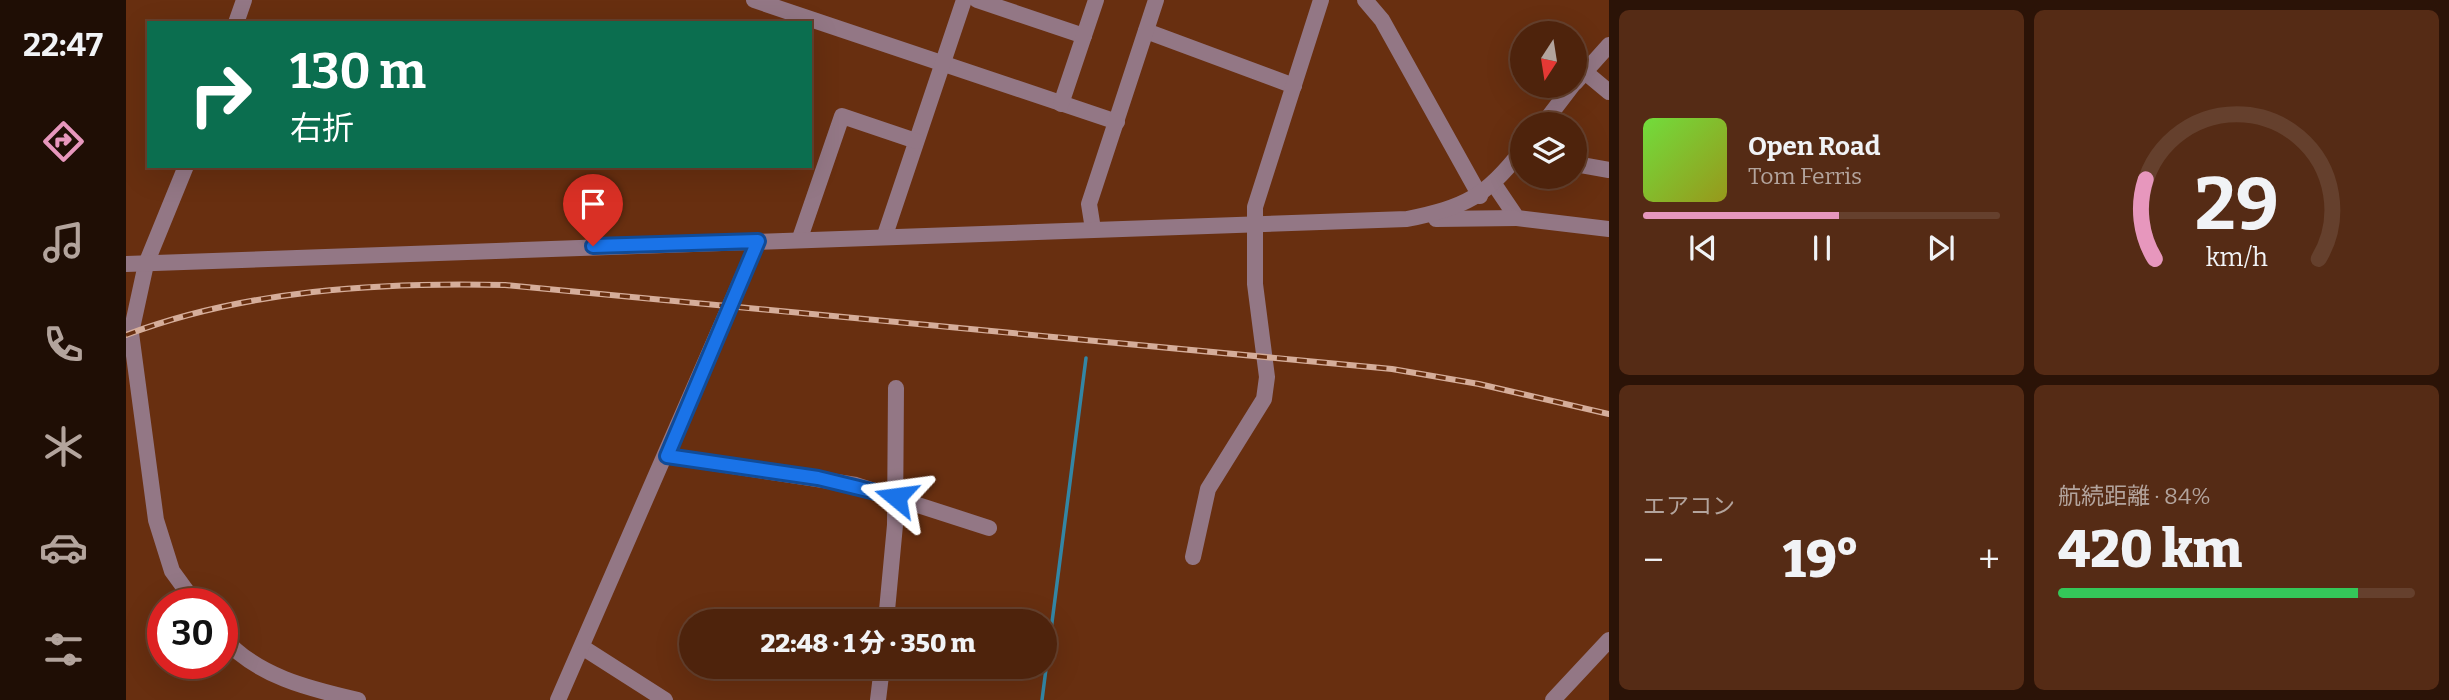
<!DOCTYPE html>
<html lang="ja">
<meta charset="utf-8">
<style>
body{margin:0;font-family:Bitter,"Noto Sans JP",serif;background:#552b15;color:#f1f3f6;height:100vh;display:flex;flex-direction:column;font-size:26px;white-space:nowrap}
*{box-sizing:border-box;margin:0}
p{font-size:23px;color:#b3a49d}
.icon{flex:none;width:38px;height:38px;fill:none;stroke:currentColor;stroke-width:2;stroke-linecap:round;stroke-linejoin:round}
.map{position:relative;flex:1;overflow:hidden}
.side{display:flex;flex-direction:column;gap:10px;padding:10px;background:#2b1307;width:840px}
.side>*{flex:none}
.hud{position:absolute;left:21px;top:21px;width:665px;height:147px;border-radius:0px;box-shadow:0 7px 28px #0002,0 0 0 2px #65402d;background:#0b6e4f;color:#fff;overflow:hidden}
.needle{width:46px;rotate:192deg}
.controls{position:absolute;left:1384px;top:21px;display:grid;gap:14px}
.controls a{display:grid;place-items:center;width:77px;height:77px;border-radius:50%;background:#4e230c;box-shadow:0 7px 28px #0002,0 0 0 2px #65402d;font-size:35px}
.speed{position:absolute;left:21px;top:588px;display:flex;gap:14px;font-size:35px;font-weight:700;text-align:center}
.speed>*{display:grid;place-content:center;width:91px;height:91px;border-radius:50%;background:#4e230c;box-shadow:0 7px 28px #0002,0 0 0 2px #65402d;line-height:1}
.speed .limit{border:10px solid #d22;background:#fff;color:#111}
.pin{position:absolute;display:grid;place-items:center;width:60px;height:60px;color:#fff;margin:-72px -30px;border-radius:50% 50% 50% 0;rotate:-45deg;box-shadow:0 0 7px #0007}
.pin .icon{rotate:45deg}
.me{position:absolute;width:77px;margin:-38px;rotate:286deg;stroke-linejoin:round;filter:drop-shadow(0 0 5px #0008)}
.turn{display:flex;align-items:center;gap:24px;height:147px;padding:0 28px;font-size:32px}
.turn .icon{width:91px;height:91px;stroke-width:2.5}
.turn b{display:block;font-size:49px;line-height:60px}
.big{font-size:52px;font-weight:800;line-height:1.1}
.side .card{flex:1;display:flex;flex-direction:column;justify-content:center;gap:10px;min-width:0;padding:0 24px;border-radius:10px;background:#552b15}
.side .dial{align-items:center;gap:0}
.dial svg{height:182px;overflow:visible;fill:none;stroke:#65402d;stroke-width:7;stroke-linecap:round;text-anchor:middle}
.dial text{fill:#f1f3f6;stroke:none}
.song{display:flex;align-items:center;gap:21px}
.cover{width:84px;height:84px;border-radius:10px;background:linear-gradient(135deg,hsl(100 70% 55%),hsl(60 70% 35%))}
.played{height:7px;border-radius:4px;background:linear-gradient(90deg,#e797bd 55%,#65402d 55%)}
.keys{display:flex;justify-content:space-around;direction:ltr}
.heat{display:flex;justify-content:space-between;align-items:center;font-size:38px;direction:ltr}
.charge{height:10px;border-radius:5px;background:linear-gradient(90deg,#34c759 84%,#65402d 0)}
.side .tiles{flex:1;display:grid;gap:10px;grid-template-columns:repeat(2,1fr)}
.trip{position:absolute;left:553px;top:609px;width:378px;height:70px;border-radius:35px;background:#4e230c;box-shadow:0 7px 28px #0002,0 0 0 2px #65402d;font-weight:800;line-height:70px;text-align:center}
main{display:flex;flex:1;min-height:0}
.tab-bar{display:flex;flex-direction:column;width:126px;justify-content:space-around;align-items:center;background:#1f0e05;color:#b3a49d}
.tab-bar .icon{width:49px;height:49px}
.tab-bar .current{color:#e797bd}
.tab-bar b{font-size:32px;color:#f1f3f6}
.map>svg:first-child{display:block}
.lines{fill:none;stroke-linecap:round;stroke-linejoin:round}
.stream{stroke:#3386a5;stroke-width:3.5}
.minor{stroke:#937785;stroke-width:16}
.rail-casing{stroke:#d5ad9a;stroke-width:6}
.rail{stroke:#682f10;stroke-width:3.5;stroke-dasharray:10;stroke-linecap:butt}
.route-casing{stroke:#114b97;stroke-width:18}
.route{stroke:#1a73e8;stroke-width:12}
</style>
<main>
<nav class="tab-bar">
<b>22:47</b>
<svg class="icon current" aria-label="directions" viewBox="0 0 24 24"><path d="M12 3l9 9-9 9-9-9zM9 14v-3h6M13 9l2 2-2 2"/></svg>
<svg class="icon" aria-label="music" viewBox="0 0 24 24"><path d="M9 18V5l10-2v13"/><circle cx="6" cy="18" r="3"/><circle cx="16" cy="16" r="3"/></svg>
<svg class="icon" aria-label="phone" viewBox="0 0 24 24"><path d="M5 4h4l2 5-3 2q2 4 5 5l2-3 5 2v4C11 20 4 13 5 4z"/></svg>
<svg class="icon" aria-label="climate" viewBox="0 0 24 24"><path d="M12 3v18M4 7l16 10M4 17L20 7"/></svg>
<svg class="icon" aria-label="car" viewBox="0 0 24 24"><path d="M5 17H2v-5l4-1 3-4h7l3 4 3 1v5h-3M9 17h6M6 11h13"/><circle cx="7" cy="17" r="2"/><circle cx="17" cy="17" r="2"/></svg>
<svg class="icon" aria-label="filters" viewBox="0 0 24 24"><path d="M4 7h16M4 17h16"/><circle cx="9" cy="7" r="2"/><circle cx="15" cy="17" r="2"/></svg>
</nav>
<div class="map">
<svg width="1483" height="700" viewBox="0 0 1483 700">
<rect width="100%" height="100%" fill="#682f10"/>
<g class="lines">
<!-- stream -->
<path class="stream" d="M916,700L960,358"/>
<!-- minor -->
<g class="minor">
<path d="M628,0L991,122"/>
<path d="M851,0L958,36"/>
<path d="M1239,0L1256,20L1354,196"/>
<path d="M110,23L118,0"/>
<path d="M1020,31L1168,86"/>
<path d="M1459,72L1483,92"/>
<path d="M1449,83L1483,45"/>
<path d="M935,104L970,0"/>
<path d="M1417,124L1446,86"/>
<path d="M1449,160L1455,165L1483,170"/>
<path d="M60,166L20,264L5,333L30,520L46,571L70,604"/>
<path d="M1368,184L1391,218L1483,229"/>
<path d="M1310,219L1391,218"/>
<path d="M967,229L963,204L1030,0"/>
<path d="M759,235L838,0"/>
<path d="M674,238L716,116L790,141"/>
<path d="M0,264L1281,219C1339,207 1360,197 1396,150"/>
<path d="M541,456L730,485L863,528"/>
<path d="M1067,557L1082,489L1138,399L1141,377L1129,284V207L1195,0"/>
<path d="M760,621L769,525L770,388"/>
<path d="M96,636C129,676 184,689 232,700"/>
<path d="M456,647L539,700"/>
<path d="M432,700L632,241"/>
<path d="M752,700L756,667"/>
<path d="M1427,700L1483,640"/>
</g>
<!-- rail casing -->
<g class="rail-casing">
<path id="rail" d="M0,335C119,290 253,282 379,285L1266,369L1353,384L1483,414"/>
</g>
<!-- rail -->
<use href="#rail" class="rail"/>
</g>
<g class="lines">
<!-- route casing -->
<g class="route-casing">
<path id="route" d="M467,246L632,241L541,456L692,478L770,497"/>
</g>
<!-- route -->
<use href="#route" class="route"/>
</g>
</svg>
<div class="controls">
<a><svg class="needle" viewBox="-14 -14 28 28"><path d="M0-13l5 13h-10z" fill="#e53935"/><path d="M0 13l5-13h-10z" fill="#b3a49d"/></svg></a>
<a><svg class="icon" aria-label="layers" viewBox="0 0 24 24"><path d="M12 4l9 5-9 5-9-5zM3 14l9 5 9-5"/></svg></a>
</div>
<div class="speed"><div class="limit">30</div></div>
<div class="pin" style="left:467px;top:246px;background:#d93025"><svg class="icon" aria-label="arrive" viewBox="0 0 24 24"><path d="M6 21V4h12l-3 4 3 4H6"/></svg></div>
<svg class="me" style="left:770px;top:497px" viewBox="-20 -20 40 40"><path d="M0-17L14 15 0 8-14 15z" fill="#1a73e8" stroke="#fff" stroke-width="4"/></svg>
<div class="trip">22:48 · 1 分 · 350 m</div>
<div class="hud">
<div class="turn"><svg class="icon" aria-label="right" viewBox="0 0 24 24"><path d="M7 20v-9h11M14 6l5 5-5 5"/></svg><div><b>130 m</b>右折</div></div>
</div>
</div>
<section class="side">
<div class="tiles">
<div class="card">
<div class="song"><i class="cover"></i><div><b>Open Road</b><p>Tom Ferris</p></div></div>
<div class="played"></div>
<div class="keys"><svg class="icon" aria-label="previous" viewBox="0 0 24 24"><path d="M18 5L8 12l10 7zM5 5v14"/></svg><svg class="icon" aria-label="pause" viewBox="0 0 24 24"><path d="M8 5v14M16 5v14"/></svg><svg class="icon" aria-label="next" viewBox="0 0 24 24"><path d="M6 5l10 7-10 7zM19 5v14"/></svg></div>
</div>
<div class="card dial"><svg viewBox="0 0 100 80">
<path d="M14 69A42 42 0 1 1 86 69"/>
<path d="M14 69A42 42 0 0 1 10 34" stroke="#e797bd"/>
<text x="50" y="56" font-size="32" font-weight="700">29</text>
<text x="50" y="72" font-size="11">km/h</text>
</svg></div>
<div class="card"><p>エアコン</p>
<div class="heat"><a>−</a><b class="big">19°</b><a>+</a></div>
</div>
<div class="card"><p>航続距離 · 84%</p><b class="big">420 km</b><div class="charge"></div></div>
</div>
</section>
</main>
